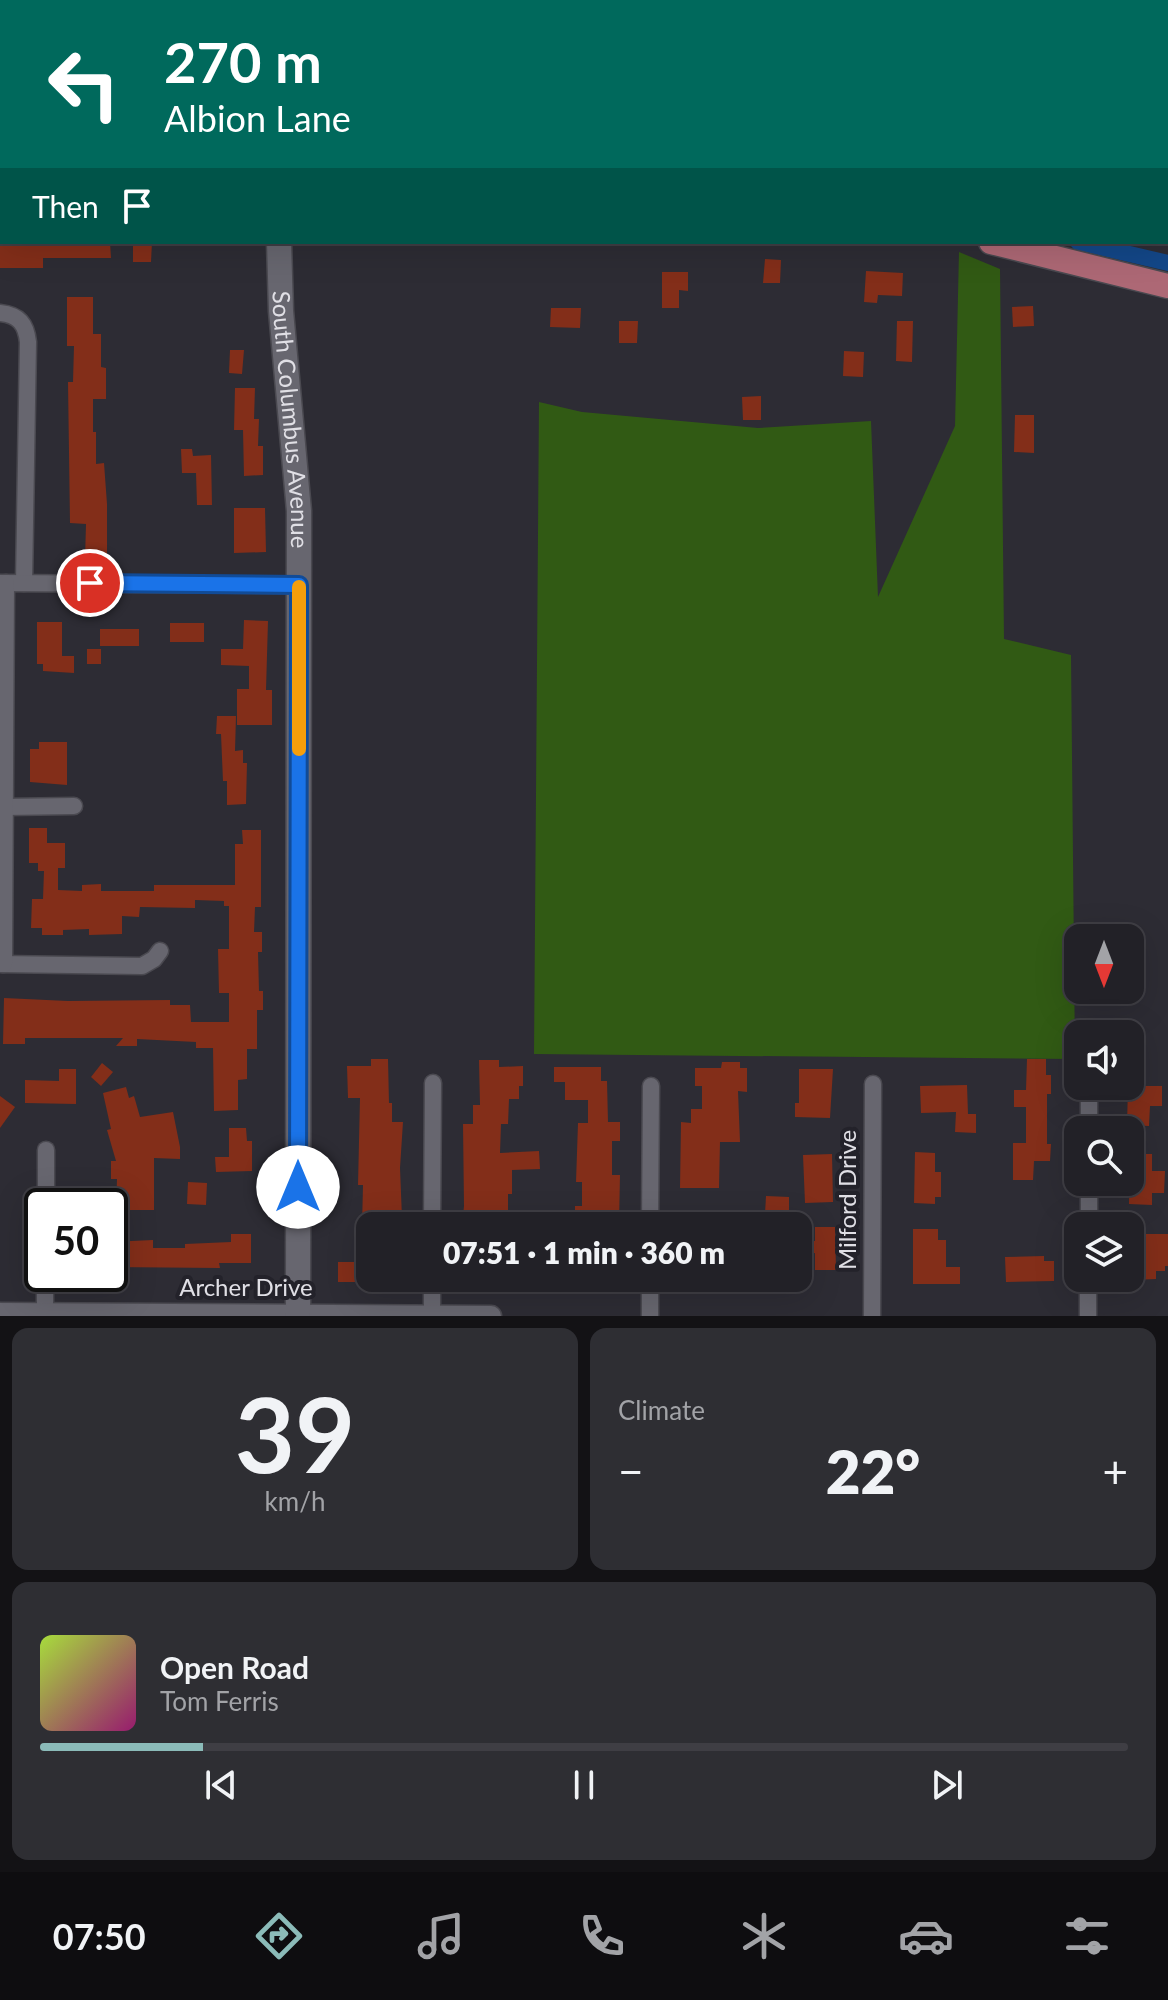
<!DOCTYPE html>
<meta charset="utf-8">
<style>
body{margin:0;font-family:Lato,sans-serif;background:#2e2e33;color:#f1f3f6;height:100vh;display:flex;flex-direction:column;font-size:30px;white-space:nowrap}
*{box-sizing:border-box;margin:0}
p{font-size:26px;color:#a2a3a7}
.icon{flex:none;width:44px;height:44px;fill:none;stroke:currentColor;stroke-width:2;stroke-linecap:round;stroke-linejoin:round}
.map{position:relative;height:1316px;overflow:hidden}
.drawer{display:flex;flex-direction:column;gap:12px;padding:12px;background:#131215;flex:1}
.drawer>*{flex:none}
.hud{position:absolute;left:0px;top:0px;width:1168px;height:244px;box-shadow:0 8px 32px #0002,0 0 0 2px #3f3e44;background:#00695c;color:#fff;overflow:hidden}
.needle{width:52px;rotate:180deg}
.controls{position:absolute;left:1064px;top:924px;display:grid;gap:16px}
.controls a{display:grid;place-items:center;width:80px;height:80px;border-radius:16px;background:#222127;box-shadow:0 8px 32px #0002,0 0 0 2px #3f3e44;font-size:40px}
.speed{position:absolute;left:24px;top:1188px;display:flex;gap:16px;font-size:40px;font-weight:700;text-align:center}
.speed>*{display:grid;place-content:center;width:104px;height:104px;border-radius:50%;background:#222127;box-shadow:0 8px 32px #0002,0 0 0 2px #3f3e44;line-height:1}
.speed .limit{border:4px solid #111;border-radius:12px;background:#fff;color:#111}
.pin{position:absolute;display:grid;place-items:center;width:68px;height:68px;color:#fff;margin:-34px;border:4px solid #fff;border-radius:50%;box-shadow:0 2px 8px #0007}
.me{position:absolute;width:88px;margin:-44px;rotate:0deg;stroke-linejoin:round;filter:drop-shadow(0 0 6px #0008)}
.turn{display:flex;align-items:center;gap:28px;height:168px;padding:0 32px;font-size:36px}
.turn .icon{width:104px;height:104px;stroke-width:2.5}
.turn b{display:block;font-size:56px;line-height:68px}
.then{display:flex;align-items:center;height:76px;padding:0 32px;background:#0003;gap:16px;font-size:30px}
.big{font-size:60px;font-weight:800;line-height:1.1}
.drawer .tile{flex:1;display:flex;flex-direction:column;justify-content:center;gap:12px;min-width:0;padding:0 28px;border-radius:16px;background:#2e2e33}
.drawer .dial{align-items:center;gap:0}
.dial b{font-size:104px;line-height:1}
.song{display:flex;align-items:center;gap:24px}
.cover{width:96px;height:96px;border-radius:12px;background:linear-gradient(135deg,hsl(80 70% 55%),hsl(320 70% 35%))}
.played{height:8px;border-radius:4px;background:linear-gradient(90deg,#8bbbb9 15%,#3f3e44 15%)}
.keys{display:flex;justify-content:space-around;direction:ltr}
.heat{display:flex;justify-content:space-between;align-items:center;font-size:44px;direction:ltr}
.drawer .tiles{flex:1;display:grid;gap:12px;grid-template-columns:1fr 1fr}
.tile:last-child{grid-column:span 2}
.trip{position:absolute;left:356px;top:1212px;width:456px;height:80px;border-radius:16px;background:#222127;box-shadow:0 8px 32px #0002,0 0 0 2px #3f3e44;font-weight:800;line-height:80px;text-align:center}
.menu{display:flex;height:128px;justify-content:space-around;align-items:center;background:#0e0d10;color:#a2a3a7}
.menu .icon{width:56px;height:56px}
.menu .selected{color:#8bbbb9}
.menu b{font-size:36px;color:#f1f3f6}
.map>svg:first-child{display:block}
.green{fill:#315a14}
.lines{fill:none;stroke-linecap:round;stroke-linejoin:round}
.canal{stroke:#134788;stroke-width:16}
.building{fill:#832e19}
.service-casing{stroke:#4a4950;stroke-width:11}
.minor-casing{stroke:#4a4950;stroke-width:19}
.tertiary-casing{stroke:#4a4950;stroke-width:23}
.secondary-casing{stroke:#4a4950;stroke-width:27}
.primary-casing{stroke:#4a4950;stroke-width:27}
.service{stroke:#67666f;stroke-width:8}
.minor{stroke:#67666f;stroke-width:16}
.tertiary{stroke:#67666f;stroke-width:20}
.secondary{stroke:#67666f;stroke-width:24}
.primary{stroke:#ad6875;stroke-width:24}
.route-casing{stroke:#114b97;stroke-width:20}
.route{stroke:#1a73e8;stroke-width:14}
.slow{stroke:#f59e0b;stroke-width:14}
.labels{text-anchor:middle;stroke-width:8;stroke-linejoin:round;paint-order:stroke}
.street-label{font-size:24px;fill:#e0dfe5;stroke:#23222a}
</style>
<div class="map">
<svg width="1168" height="1316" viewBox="0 0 1168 1316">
<rect width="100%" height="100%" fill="#2d2c34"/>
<!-- green -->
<path class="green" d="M959,252L1000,269L1004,639L1071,655L1075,1059L534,1054L539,402L582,412L758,428L871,421L878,597L955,426Z"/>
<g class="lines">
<!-- canal -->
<g class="canal">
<path d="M623,0L626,2"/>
<path d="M1078,242L1168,263"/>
</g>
</g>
<!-- building -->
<g class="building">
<path d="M0,242H31L32,245L110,242L111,258H43V268H0Z"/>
<path d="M133,242H152L151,262H133Z"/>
<path d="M765,259L781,260L780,283H763Z"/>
<path d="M866,271L903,273L902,296L878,295L877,303L864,302Z"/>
<path d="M662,272H688V291L679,290V308H662Z"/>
<path d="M67,297H93V334H101V367L106,368V399H93V432H96V464L104,463L107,504V559H85L86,524L70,523L68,382H73L74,346H67Z"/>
<path d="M1033,306L1034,326L1013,327L1012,307Z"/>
<path d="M551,308H581L580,328L550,327Z"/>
<path d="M619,321H638L637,343H619Z"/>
<path d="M897,321H913L912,362L896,361Z"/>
<path d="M230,350H244L242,374L229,373Z"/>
<path d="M844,351L864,352L863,377L843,376Z"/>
<path d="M235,388H255L254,419H259L258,446H263V475L244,476L243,430H234Z"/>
<path d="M761,396V420H743L742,397Z"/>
<path d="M1015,415H1034V453L1014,452Z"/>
<path d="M181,449H192L193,456L211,455L212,505H197L196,473H182Z"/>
<path d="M234,508H265L266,552L234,553Z"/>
<path d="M244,620L268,621L266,690H272V725H237V689H249V666L221,665V649H243Z"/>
<path d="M37,622H62V656H74V673L43,671V664H37Z"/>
<rect x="170" y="623" width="34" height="19"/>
<rect x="100" y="629" width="39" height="17"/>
<rect x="87" y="649" width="14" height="15"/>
<path d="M217,716H236L235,751L243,750V763H247L246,804L227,805V781H223L221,734H216Z"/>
<path d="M39,742H67V785L30,782V749H39Z"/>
<path d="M29,828H47V843H65V868H58V890L82,891V885L101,884V891H154V885H235V844H243L242,830H261V907H255L254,932H262V952H258L259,991H263V1010H257V1049H247V1079L238,1080V1110L214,1111L213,1048H196V1042L137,1039V1046H116L123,1038H25V1044H3L4,998L68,1001L170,1000V1005H190L191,1022H229V993H219L218,949H229V906H224V901L195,900V908L140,907L139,917L122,916V934L89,935V929L63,930V935H42V928H31L32,899H43L44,871H38V863H29Z"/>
<path d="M371,1059H388L389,1103H392V1122H403L400,1168L402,1218L384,1217V1226H362L363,1185H358L360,1098H348L347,1066H371Z"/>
<path d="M1027,1059H1046V1075H1051V1094H1047V1144H1051L1050,1161H1034L1033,1180H1013V1143H1026V1107H1014V1090H1026Z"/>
<path d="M479,1060H499V1067L523,1066V1086H519V1099H509L508,1124H501L500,1153L539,1151L540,1169L512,1170V1194H508V1226L462,1225L464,1206L463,1124H473V1105H480Z"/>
<path d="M722,1062H740V1068H747V1092L738,1091L740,1142H720L719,1188H680L681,1122L691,1123V1109H702V1086H695V1068H721Z"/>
<path d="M102,1063L113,1072L101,1086L91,1077Z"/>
<path d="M554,1067H601V1081H607L608,1122H620V1141H612V1175H620L619,1225L575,1226V1206H582V1182H576L578,1123H588V1100H565V1082H554Z"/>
<path d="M59,1069H76V1104L25,1103V1080L59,1081Z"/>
<path d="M799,1069H833L830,1118L795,1117V1103H799Z"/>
<path d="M967,1085L968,1114H976V1133L955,1132L956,1112L921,1113L920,1086Z"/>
<path d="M1128,1086H1162V1106H1150L1149,1126L1127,1125Z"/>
<path d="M126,1087L129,1098L134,1096L140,1117L173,1112L180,1147V1159L154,1158V1210H116L117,1179H111V1161H116L107,1130L111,1129L103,1093Z"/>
<path d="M0,1096L15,1107L0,1128Z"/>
<path d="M229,1128H246L247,1141H252V1171L216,1172L215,1157H229Z"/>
<path d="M915,1152L935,1153V1172H941V1197H935V1204L914,1203Z"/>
<path d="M832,1154L833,1202L805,1203L803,1155Z"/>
<path d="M1130,1154H1152V1171H1165L1164,1193H1152V1205L1129,1204Z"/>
<path d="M188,1182L207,1183L206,1205L187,1204Z"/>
<path d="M766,1196L789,1197V1215L765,1214Z"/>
<path d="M815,1227H835L836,1270H815V1253L811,1254L810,1241H815Z"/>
<path d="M913,1229H938V1240H946V1267H960V1284H913Z"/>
<path d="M231,1234H251V1263H219L220,1268L110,1267V1242L153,1240V1248H185V1244L231,1242Z"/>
<path d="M1130,1234H1168V1266H1165V1271H1156V1279L1133,1280V1251H1130Z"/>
<path d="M1044,1256V1261H1054V1281L1006,1282L1005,1257Z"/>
<rect x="338" y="1262" width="32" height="20"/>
</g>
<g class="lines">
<!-- service casing -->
<g class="service-casing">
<path id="service" d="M823,0V2"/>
</g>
<!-- minor casing -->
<g class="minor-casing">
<g id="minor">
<path d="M0,313C19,315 26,324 28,342L24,583"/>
<path d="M0,583L299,585"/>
<path d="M5,807L74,806"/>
<path d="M0,964L142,966L154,959L160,951"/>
<path d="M4,964L6,583"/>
<path d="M1089,1130V1086"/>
<path d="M46,1206V1150"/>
<path d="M432,1226L433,1083"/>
<path d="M650,1226L651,1086"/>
<path d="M1089,1226V1182"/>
<path d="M45,1313V1274"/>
<path d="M432,1316V1278"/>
<path d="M650,1316V1278"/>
<path d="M872,1316L873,1084"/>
<path d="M1088,1316V1278"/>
</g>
</g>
<!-- tertiary casing -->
<g class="tertiary-casing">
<g id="tertiary">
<path d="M275,2V0"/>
<path d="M0,1313L491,1316"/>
</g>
</g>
<!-- secondary casing -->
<g class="secondary-casing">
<g id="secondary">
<path id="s1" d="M279,242L281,311L299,511L298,1316"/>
</g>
</g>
<!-- primary casing -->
<g class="primary-casing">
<g id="primary">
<path d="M12,0L20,2"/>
<path d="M991,242L1168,286"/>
</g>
</g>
<!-- service -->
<use href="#service" class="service"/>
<!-- minor -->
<use href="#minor" class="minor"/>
<!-- tertiary -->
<use href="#tertiary" class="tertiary"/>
<!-- secondary -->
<use href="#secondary" class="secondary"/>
<!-- primary -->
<use href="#primary" class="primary"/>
</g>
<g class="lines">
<!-- route casing -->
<g class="route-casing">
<path id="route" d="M90,583L299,585L298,1187"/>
</g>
<!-- route -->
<use href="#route" class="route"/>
<!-- slow -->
<path class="slow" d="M299,749V587"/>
</g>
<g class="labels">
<!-- street labels -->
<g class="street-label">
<text dy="8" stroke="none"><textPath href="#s1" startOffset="178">South Columbus Avenue</textPath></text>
<text transform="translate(848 1200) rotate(-90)" y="8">Milford Drive</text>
<text x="246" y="1296">Archer Drive</text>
</g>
</g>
</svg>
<div class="controls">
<a><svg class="needle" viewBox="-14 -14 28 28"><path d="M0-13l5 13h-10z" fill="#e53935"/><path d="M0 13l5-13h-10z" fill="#a2a3a7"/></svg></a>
<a><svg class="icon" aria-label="sound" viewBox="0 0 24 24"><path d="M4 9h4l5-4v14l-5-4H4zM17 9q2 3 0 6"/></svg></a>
<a><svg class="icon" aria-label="search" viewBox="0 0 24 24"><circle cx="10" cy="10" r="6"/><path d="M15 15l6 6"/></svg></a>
<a><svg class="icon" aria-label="layers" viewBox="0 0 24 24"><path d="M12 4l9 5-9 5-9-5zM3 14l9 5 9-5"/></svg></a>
</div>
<div class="speed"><div class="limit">50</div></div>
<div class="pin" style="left:90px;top:583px;background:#d93025"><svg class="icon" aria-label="arrive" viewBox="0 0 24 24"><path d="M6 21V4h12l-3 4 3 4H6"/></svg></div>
<svg class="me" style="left:298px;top:1187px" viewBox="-20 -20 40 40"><circle r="19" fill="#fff"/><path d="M0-13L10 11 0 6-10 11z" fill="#1a73e8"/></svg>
<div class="trip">07:51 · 1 min · 360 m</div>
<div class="hud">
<div class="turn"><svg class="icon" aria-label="left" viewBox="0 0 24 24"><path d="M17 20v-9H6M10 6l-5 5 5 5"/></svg><div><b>270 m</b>Albion Lane</div></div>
<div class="then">Then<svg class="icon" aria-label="arrive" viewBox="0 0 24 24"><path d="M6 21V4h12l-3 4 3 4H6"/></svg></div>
</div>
</div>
<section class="drawer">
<div class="tiles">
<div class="tile dial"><b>39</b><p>km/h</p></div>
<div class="tile"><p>Climate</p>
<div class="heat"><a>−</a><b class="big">22°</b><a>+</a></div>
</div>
<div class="tile">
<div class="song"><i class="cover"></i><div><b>Open Road</b><p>Tom Ferris</p></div></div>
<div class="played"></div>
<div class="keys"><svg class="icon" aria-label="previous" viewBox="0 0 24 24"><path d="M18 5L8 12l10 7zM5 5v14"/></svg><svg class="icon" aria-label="pause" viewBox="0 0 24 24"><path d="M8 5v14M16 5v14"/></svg><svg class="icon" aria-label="next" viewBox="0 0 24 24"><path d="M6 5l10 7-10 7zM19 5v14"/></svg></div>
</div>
</div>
</section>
<nav class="menu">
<b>07:50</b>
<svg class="icon selected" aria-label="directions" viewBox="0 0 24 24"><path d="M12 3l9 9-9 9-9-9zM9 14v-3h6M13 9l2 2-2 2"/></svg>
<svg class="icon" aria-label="music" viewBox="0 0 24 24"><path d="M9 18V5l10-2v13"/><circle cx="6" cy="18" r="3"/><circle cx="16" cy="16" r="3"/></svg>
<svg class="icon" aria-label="phone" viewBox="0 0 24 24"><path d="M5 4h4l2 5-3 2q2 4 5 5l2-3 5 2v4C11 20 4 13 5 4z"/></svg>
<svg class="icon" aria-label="climate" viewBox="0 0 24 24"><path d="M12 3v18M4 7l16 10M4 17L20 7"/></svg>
<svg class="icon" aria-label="car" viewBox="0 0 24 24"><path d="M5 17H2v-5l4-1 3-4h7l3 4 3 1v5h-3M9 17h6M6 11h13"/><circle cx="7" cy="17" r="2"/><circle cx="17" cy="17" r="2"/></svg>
<svg class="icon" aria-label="filters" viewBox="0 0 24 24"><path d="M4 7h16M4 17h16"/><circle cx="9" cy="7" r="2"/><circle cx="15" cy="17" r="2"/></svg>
</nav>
